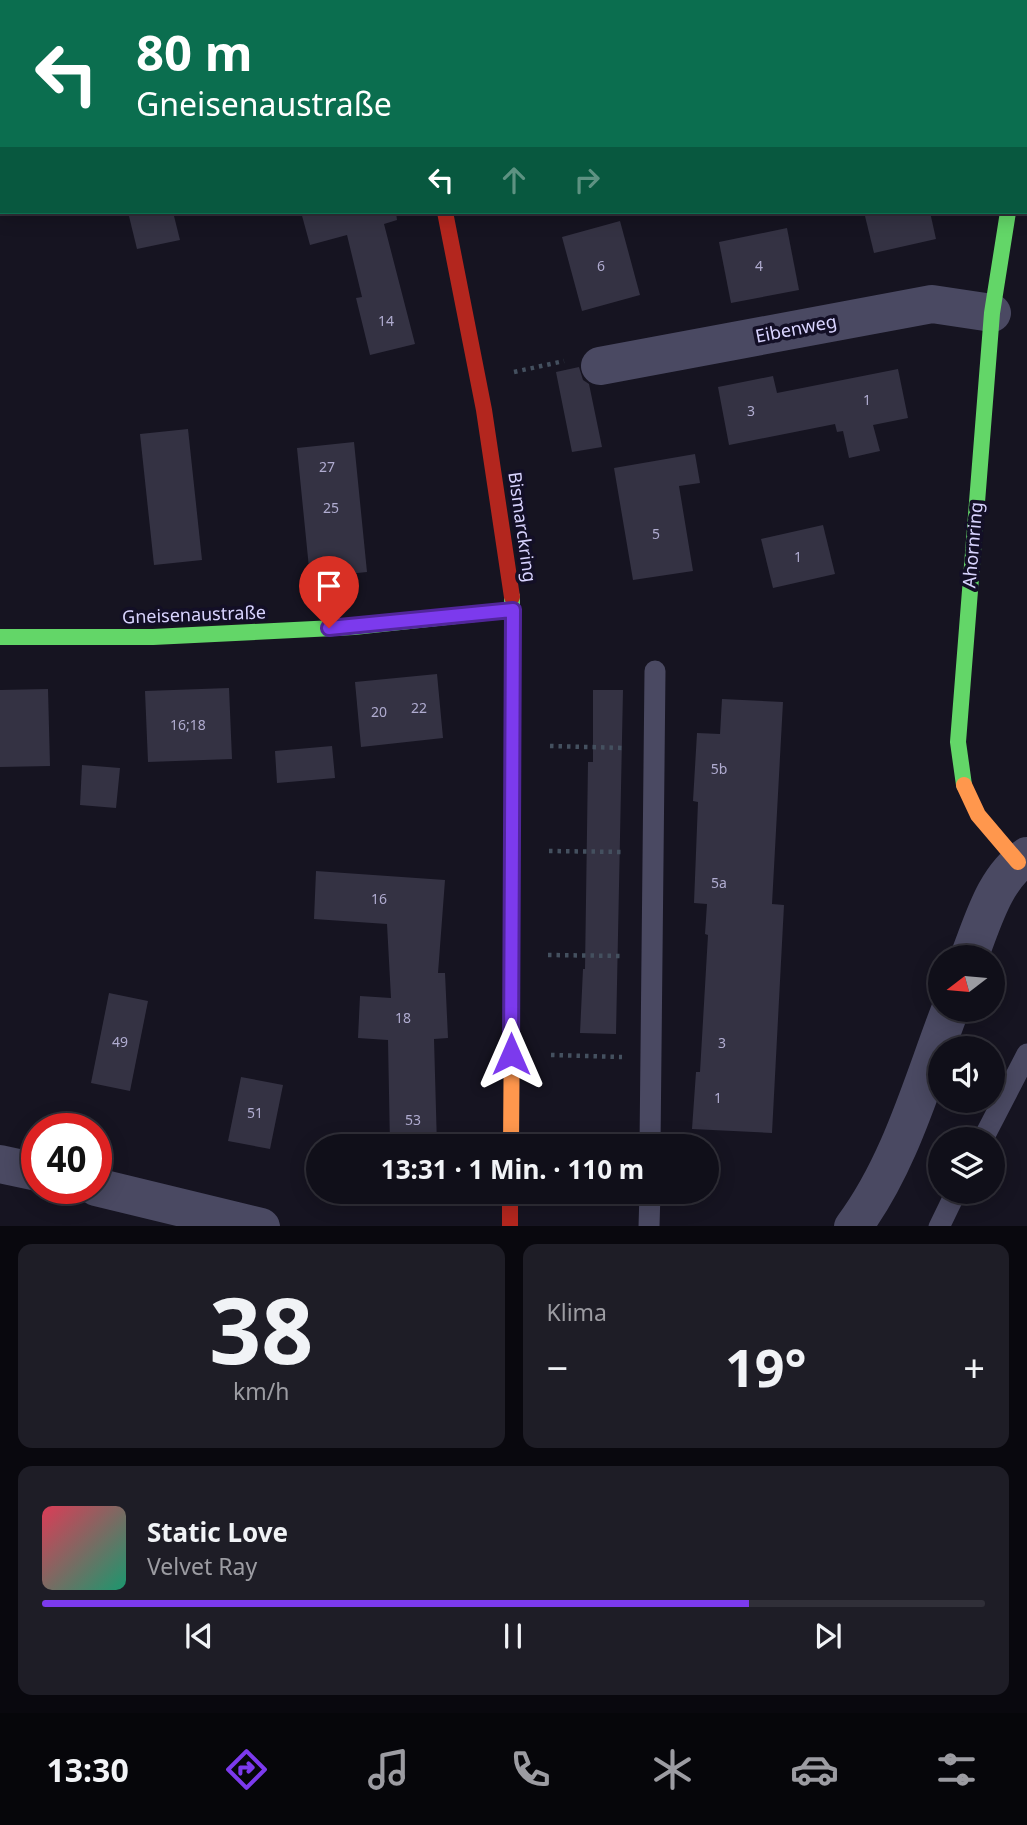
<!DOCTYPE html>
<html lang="de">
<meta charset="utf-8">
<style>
body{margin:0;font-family:"Noto Sans",sans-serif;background:#1e1d26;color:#f1f3f6;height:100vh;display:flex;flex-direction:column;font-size:26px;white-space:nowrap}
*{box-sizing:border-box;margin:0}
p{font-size:23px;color:#9c9ca2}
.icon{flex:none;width:38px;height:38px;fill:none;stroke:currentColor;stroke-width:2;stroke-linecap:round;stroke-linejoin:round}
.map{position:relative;height:1226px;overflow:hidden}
.details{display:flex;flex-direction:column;gap:18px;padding:18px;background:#09080e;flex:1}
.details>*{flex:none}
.banner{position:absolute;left:0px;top:0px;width:1027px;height:214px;box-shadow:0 4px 18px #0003,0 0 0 2px #302f38;background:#0b6e4f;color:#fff;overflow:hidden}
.needle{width:46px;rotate:254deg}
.buttons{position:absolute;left:928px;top:945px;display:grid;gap:14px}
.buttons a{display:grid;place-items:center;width:77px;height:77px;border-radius:50%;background:#100f19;box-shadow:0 4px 18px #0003,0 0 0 2px #302f38;font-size:35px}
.speed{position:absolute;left:21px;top:1113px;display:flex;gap:14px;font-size:35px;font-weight:700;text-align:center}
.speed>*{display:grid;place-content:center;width:91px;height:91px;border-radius:50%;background:#100f19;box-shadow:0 4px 18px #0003,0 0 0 2px #302f38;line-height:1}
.speed .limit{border:10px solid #d22;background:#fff;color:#111}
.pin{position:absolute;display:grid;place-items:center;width:60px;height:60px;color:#fff;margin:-72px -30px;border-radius:50% 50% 50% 0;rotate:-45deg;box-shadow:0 0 7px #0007}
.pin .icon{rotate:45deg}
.me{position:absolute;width:77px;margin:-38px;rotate:0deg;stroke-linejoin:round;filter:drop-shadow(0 0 5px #0008)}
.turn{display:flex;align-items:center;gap:24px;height:147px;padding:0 21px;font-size:32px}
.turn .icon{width:91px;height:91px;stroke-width:2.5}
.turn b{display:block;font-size:49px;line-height:60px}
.lanes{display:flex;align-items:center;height:66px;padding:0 21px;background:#0003;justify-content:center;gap:35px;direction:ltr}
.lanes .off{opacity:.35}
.big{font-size:52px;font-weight:700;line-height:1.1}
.details .tile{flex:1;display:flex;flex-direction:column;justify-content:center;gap:10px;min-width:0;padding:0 24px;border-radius:14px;background:#1e1d26}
.details .dial{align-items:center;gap:0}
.dial b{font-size:91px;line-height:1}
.song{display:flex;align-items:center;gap:21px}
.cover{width:84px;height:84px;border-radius:10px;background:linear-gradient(135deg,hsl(350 70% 55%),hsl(160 70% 35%))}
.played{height:7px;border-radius:4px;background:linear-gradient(90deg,#7c3aed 75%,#302f38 75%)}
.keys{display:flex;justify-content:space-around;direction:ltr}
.heat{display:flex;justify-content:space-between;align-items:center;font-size:38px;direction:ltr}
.details .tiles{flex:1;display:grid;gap:18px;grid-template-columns:1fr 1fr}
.tile:last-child{grid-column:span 2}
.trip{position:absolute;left:306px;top:1134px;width:413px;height:70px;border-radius:35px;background:#100f19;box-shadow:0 4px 18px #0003,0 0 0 2px #302f38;font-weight:700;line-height:70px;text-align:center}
.tab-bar{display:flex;height:112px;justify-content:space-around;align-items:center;background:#06060a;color:#9c9ca2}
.tab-bar .icon{width:49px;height:49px}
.tab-bar .selected{color:#7c3aed}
.tab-bar b{font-size:32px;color:#f1f3f6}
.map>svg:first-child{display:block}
.green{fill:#132c2d}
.building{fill:#343243}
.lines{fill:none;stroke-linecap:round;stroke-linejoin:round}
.path{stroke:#44505f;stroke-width:4.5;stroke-dasharray:3.5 5;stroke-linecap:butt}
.lane{stroke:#4a4962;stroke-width:21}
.street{stroke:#4a4962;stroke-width:38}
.fast{stroke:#63d668;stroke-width:16}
.slow{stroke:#ff974d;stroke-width:16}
.jam{stroke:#b3261e;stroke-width:16}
.route-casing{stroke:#51269a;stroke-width:18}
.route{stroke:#7c3aed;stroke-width:12}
.labels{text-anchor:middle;stroke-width:7;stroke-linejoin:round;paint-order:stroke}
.number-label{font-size:14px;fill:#b0acd0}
.street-label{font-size:18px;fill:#d9d4ff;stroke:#130f26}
</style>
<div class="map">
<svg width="1027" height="1227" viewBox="0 0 1027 1227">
<rect width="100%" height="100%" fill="#161421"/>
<!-- green -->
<path class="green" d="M458,0H1027V42L1026,44V2Z"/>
<!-- building -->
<g class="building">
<path d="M128,212H173L180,240L137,249Z"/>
<path d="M301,212H396L397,220L384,224L415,344L370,355L356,298L362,297L347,235L310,245Z"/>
<path d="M864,212H930L936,239L874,253Z"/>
<path d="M620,221L640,295L582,311L562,237Z"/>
<path d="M787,228L799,290L731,303L719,242Z"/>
<path d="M579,367L583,380L589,384L602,447L572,452L556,372Z"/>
<path d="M898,369L908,418L873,425L880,451L849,458L843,431L837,432L835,424L729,445L718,387L773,376L777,393Z"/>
<path d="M188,429L202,560L154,565L140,434Z"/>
<path d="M354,442L367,572L310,578L297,448Z"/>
<path d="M695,454L700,483L679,486L693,571L633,580L614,468Z"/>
<path d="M823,525L835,574L773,588L761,539Z"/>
<path d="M437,674L443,738L361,747L355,682Z"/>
<path d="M229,688L232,759L148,762L145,691Z"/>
<path d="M48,689L50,766L0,767V690Z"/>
<path d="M593,690H623L616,1034L580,1033L583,969H585L588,762H593Z"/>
<path d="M722,699L783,702L772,904L784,905L772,1133L692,1129L696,1072H700L708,935L705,934L707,904L694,903L698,802L693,801L697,733L720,734Z"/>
<path d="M332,746L335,778L277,783L275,751Z"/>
<path d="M82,765L120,768L116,808L80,805Z"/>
<path d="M316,871L445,880L438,973H445L448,1038L434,1039L437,1146H390L388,1040L358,1038L360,996L391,998L387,924L314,919Z"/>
<path d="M109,993L148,1001L130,1091L91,1083Z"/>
<path d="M241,1077L283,1085L270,1149L228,1141Z"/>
</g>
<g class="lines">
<!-- path -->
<g class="path">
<path d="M732,0L758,2"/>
<path d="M761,2L770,0"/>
<path d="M514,372L564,361"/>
<path d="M550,746L626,748"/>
<path d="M549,851L624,852"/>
<path d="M548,955L624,956"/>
<path d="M551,1055L622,1057"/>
</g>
<!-- lane -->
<g class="lane">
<path d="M480,2L626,0"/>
<path d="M983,1139L1027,1054"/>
<path d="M650,1146L655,671"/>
<path d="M649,1227L650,1192"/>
<path d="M939,1227L956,1192"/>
</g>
<!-- street -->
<g class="street">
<path d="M0,107H2"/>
<path d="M1026,158L1027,155"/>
<path d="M600,366L932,304L992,313"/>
<path d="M969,957C983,922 994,878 1027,856"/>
<path d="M0,1164L37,1172"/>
<path d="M96,1187L261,1227"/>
<path d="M853,1227C900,1164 922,1083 950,1010"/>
</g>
<!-- fast -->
<g class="fast">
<path d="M0,637H153L354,627L513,610"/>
<path d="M964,785L958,742L992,313L1008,212"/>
<path d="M512,1012V597"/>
</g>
<!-- slow -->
<g class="slow">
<path d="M396,0V2"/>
<path d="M964,785L978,815L1018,862"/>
<path d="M511,1146L512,1012"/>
</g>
<!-- jam -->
<g class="jam">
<path d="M445,212L484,410L512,597"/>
<path d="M510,1192V1227"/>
</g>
</g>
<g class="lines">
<!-- route casing -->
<g class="route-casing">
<path id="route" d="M329,628L513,610L511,1054"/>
</g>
<!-- route -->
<use href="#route" class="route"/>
</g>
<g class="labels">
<!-- number labels -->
<g class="number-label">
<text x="601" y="271">6</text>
<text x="759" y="271">4</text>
<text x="386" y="326">14</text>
<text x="867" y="405">1</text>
<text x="751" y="416">3</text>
<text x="327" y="472">27</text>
<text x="331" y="513">25</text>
<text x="656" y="539">5</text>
<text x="798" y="562">1</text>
<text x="419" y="713">22</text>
<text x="379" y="717">20</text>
<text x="188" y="730">16;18</text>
<text x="719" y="774">5b</text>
<text x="719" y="888">5a</text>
<text x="379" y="904">16</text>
<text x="403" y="1023">18</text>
<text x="120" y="1047">49</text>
<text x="722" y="1048">3</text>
<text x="718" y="1103">1</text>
<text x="255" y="1118">51</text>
<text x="413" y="1125">53</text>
</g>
<!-- street labels -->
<g class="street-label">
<text transform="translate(796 329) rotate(-11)" y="6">Eibenweg</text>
<text transform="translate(522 527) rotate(82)" y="6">Bismarckring</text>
<text transform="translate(973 545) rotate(-85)" y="6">Ahornring</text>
<text transform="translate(194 615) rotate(-2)" y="6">Gneisenaustraße</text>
</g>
</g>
</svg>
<div class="buttons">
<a><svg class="needle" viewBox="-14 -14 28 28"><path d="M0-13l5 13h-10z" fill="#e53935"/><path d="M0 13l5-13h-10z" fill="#9c9ca2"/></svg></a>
<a><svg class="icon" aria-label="sound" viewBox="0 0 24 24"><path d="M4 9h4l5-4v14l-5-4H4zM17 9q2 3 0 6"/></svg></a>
<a><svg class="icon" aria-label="layers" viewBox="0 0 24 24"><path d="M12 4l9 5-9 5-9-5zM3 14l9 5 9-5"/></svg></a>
</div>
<div class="speed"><div class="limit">40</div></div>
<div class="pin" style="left:329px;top:628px;background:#d93025"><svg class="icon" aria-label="arrive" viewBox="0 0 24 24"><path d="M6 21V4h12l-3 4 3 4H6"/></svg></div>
<svg class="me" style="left:511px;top:1054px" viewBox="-20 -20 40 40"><path d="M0-17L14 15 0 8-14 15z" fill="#7c3aed" stroke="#fff" stroke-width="4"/></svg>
<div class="trip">13:31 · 1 Min. · 110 m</div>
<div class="banner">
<div class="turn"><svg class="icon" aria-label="left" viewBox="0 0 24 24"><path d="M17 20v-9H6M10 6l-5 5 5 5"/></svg><div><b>80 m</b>Gneisenaustraße</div></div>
<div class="lanes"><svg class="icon" aria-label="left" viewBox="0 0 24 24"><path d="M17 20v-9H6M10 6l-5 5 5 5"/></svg><svg class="icon off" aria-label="ahead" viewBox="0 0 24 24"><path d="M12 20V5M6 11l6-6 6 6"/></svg><svg class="icon off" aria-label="right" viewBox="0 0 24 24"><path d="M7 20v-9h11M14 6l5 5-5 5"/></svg></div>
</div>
</div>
<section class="details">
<div class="tiles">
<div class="tile dial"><b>38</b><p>km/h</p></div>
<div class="tile"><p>Klima</p>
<div class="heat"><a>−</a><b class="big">19°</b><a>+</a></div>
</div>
<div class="tile">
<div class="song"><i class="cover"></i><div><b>Static Love</b><p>Velvet Ray</p></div></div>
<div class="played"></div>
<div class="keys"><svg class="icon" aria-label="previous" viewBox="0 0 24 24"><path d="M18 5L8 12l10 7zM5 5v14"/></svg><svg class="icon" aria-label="pause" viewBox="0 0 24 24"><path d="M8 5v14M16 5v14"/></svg><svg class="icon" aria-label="next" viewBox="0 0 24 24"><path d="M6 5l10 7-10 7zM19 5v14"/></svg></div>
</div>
</div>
</section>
<nav class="tab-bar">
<b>13:30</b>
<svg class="icon selected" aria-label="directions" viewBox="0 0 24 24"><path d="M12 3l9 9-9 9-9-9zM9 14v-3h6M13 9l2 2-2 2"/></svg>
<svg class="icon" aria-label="music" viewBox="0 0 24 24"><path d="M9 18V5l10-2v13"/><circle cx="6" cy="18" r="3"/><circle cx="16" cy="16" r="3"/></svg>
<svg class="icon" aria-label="phone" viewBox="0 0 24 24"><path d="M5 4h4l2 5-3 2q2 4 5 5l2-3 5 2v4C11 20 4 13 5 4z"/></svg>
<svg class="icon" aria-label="climate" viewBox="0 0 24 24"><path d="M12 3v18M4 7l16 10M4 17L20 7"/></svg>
<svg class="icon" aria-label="car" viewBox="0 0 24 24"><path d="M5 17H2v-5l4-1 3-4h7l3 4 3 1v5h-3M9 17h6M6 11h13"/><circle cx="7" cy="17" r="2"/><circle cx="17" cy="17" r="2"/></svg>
<svg class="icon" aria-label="filters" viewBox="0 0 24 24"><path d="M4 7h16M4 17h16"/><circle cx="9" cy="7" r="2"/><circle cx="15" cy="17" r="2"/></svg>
</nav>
